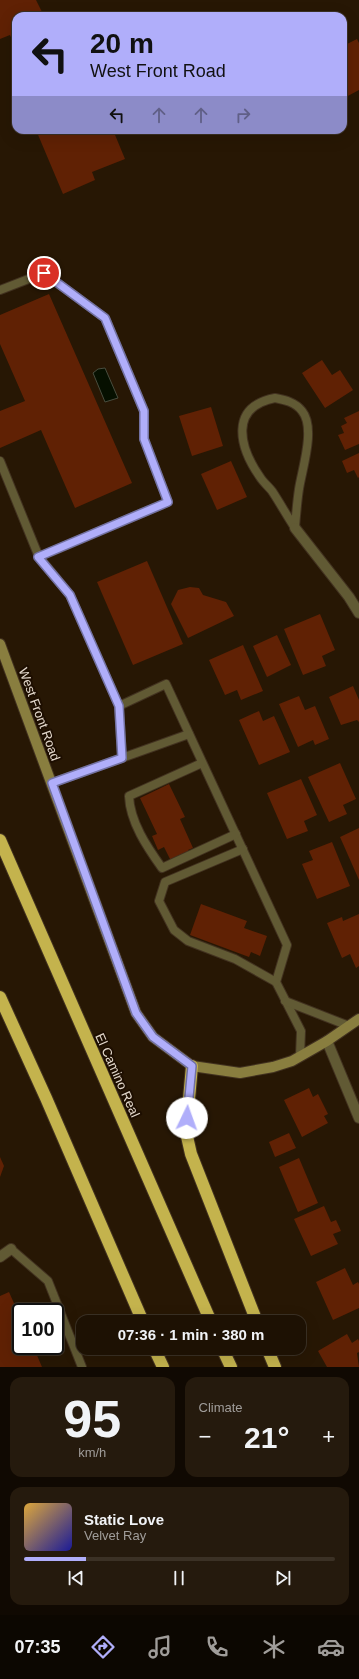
<!DOCTYPE html>
<meta charset="utf-8">
<style>
body{margin:0;font-family:Helvetica,sans-serif;background:#251a0d;color:#f1f3f6;height:100vh;display:flex;flex-direction:column;font-size:15px;white-space:nowrap}
*{box-sizing:border-box;margin:0}
p{font-size:13px;color:#a09d9a}
.icon{flex:none;width:22px;height:22px;fill:none;stroke:currentColor;stroke-width:2;stroke-linecap:round;stroke-linejoin:round}
.map{position:relative;height:1367px;overflow:hidden}
.panel{display:flex;flex-direction:column;gap:10px;padding:10px;background:#100902;flex:1}
.panel>*{flex:none}
.banner{position:absolute;left:12px;top:12px;width:335px;height:122px;border-radius:12px;box-shadow:0 4px 16px #0002,0 0 0 1px #3b3125;background:#b0aefa;color:#111;overflow:hidden}
.speed{position:absolute;left:12px;top:1303px;display:flex;gap:8px;font-size:20px;font-weight:700;text-align:center}
.speed>*{display:grid;place-content:center;width:52px;height:52px;border-radius:50%;background:#1d1103;box-shadow:0 4px 16px #0002,0 0 0 1px #3b3125;line-height:1}
.speed .limit{border:2px solid #111;border-radius:6px;background:#fff;color:#111}
.pin{position:absolute;display:grid;place-items:center;width:34px;height:34px;color:#fff;margin:-17px;border:2px solid #fff;border-radius:50%;box-shadow:0 1px 4px #0007}
.me{position:absolute;width:44px;margin:-22px;rotate:3deg;stroke-linejoin:round;filter:drop-shadow(0 0 3px #0008)}
.turn{display:flex;align-items:center;gap:14px;height:84px;padding:0 12px;font-size:18px}
.turn .icon{width:52px;height:52px;stroke-width:2.5}
.turn b{display:block;font-size:28px;line-height:34px}
.lanes{display:flex;align-items:center;height:38px;padding:0 12px;background:#0003;justify-content:center;gap:20px;direction:ltr}
.lanes .off{opacity:.35}
.big{font-size:30px;font-weight:800;line-height:1.1}
.panel .tile{flex:1;display:flex;flex-direction:column;justify-content:center;gap:6px;min-width:0;padding:0 14px;border-radius:12px;background:#251a0d}
.panel .dial{align-items:center;gap:0}
.dial b{font-size:52px;line-height:1}
.song{display:flex;align-items:center;gap:12px}
.cover{width:48px;height:48px;border-radius:6px;background:linear-gradient(135deg,hsl(40 70% 55%),hsl(240 70% 35%))}
.played{height:4px;border-radius:2px;background:linear-gradient(90deg,#b0aefa 20%,#3b3125 20%)}
.keys{display:flex;justify-content:space-around;direction:ltr}
.heat{display:flex;justify-content:space-between;align-items:center;font-size:22px;direction:ltr}
.panel .tiles{flex:1;display:grid;gap:10px;grid-template-columns:1fr 1fr}
.tile:last-child{grid-column:span 2}
.trip{position:absolute;left:76px;top:1315px;width:230px;height:40px;border-radius:12px;background:#1d1103;box-shadow:0 4px 16px #0002,0 0 0 1px #3b3125;font-weight:800;line-height:40px;text-align:center}
.menu{display:flex;height:64px;justify-content:space-around;align-items:center;background:#0c0701;color:#a09d9a}
.menu .icon{width:28px;height:28px}
.menu .current{color:#b0aefa}
.menu b{font-size:18px;color:#f1f3f6}
.map>svg:first-child{display:block}
.water{fill:#061000;stroke:#494d3e}
.building{fill:#602104}
.lines{fill:none;stroke-linecap:round;stroke-linejoin:round}
.lane-casing{stroke:#423220;stroke-width:10}
.street-casing{stroke:#423220;stroke-width:12}
.secondary-casing{stroke:#423220;stroke-width:12}
.highway-casing{stroke:#423220;stroke-width:14}
.lane{stroke:#615a34;stroke-width:8}
.street{stroke:#615a34;stroke-width:10}
.secondary{stroke:#897e3f;stroke-width:10}
.highway{stroke:#c4b34d;stroke-width:12}
.route-casing{stroke:#7271a2;stroke-width:10}
.route{stroke:#b0aefa;stroke-width:7}
.labels{text-anchor:middle;stroke-width:4;stroke-linejoin:round;paint-order:stroke}
.street-label{font-size:13px;fill:#e5dacd;stroke:#1d0e00}
</style>
<div class="map">
<svg width="359" height="1367" viewBox="0 0 359 1367">
<rect width="100%" height="100%" fill="#271704"/>
<!-- water -->
<path class="water" d="M105,368L118,398L105,402L93,373L98,369Z"/>
<!-- building -->
<g class="building">
<path d="M0,0H36L44,16H16V49L10,35L0,39Z"/>
<path d="M357,39L359,43V90L346,97L343,90V46Z"/>
<path d="M36,130H113L125,159L92,172L95,180L63,194Z"/>
<path d="M49,294L132,483L75,508L41,430L0,448V411L25,401L0,344V315Z"/>
<path d="M322,360L332,375L340,370L353,390L325,408L302,373Z"/>
<path d="M211,407L223,446L192,456L179,416Z"/>
<path d="M359,411V444L345,450L338,435L344,433L341,426L347,423L344,418Z"/>
<path d="M359,453V477L358,478L354,470L347,473L342,461Z"/>
<path d="M231,461L247,497L217,510L201,474Z"/>
<path d="M147,561L183,644L133,665L97,582Z"/>
<path d="M190,587L199,588L203,595L226,602L234,616L188,638L171,604L178,590Z"/>
<path d="M320,614L335,650L322,656L326,666L303,675L284,629Z"/>
<path d="M277,635L291,665L267,677L253,646Z"/>
<path d="M243,645L263,691L241,700L237,690L225,695L209,660Z"/>
<path d="M353,686L359,700V722L357,720L341,725L329,697Z"/>
<path d="M299,696L305,710L315,706L329,739L315,745L313,740L298,747L279,704Z"/>
<path d="M259,711L263,721L274,716L290,752L259,765L239,720Z"/>
<path d="M340,763L356,799L343,805L347,814L329,822L308,777Z"/>
<path d="M301,779L317,815L304,821L308,831L287,839L267,793Z"/>
<path d="M169,784L185,817L180,819L193,848L188,850L191,855L172,863L164,847L158,850L152,836L157,834L140,798Z"/>
<path d="M359,828V880L340,837Z"/>
<path d="M332,842L350,886L317,899L302,864L313,860L309,851Z"/>
<path d="M201,904L247,921L244,928L267,936L260,956L251,952L249,957L190,935Z"/>
<path d="M359,914V966L356,968L350,954L342,958L327,923L342,917L343,921Z"/>
<path d="M309,1088L313,1097L318,1094L328,1114L324,1116L328,1123L302,1137L284,1100Z"/>
<path d="M289,1133L296,1148L275,1157L269,1142Z"/>
<path d="M0,1157L4,1166L0,1177Z"/>
<path d="M299,1158L318,1203L298,1212L279,1167Z"/>
<path d="M324,1206L331,1222L336,1220L341,1231L333,1234L338,1244L311,1256L294,1219Z"/>
<path d="M345,1268L353,1285L358,1282L359,1284V1308L333,1320L316,1282Z"/>
<path d="M9,1292L21,1319V1346H33L42,1367H0V1296Z"/>
<path d="M347,1334L352,1343L358,1339L359,1341V1352L357,1353L359,1367H327L318,1351Z"/>
</g>
<g class="lines">
<!-- lane casing -->
<g class="lane-casing">
<g id="lane">
<path d="M0,290L44,273L105,318L144,411V439L168,502L39,557"/>
<path d="M275,398C285,400 295,402 302,411C316,428 302,469 299,489C297,502 296,515 295,528C287,516 280,503 272,491C268,486 263,482 260,477C239,447 229,407 275,398Z"/>
<path d="M0,461L39,557L70,595L119,706L166,684L287,945L276,982L301,1031L300,1056"/>
<path d="M119,706L122,758"/>
<path d="M202,763L129,796C130,822 147,847 162,868L236,834"/>
<path d="M52,783L189,734"/>
<path d="M243,849L165,882L159,901L174,930L188,941L235,959L276,982"/>
<path d="M285,1001L349,1026"/>
<path d="M11,1249L48,1281L82,1367"/>
</g>
</g>
<!-- street casing -->
<g class="street-casing">
<g id="street">
<path d="M295,528L349,597L359,613"/>
<path d="M327,1041L359,1118"/>
<path d="M0,1257L11,1249"/>
</g>
</g>
<!-- secondary casing -->
<g class="secondary-casing">
<path id="secondary" d="M0,644L136,1013L153,1037L192,1066L240,1073L273,1067L292,1061L327,1041L359,1019"/>
</g>
<!-- highway casing -->
<g class="highway-casing">
<g id="highway">
<path d="M0,840L211,1322"/>
<path d="M0,997L46,1098L143,1322"/>
<path d="M192,1066L186,1132L191,1154L257,1322"/>
<path d="M154,1348L163,1367"/>
<path d="M222,1348L231,1367"/>
<path d="M267,1348L275,1367"/>
</g>
</g>
<!-- lane -->
<use href="#lane" class="lane"/>
<!-- street -->
<use href="#street" class="street"/>
<!-- secondary -->
<use href="#secondary" class="secondary"/>
<!-- highway -->
<use href="#highway" class="highway"/>
</g>
<g class="lines">
<!-- route casing -->
<g class="route-casing">
<path id="route" d="M44,273L105,318L144,411V439L168,502L38,557L70,595L119,706L122,758L52,783L136,1013L153,1037L192,1066L187,1118"/>
</g>
<!-- route -->
<use href="#route" class="route"/>
</g>
<g class="labels">
<!-- street labels -->
<g class="street-label">
<text transform="translate(40 714) rotate(70)" y="5">West Front Road</text>
<text transform="translate(118 1075) rotate(66)" y="5">El Camino Real</text>
</g>
</g>
</svg>
<div class="speed"><div class="limit">100</div></div>
<div class="pin" style="left:44px;top:273px;background:#d93025"><svg class="icon" aria-label="arrive" viewBox="0 0 24 24"><path d="M6 21V4h12l-3 4 3 4H6"/></svg></div>
<svg class="me" style="left:187px;top:1118px" viewBox="-20 -20 40 40"><circle r="19" fill="#fff"/><path d="M0-13L10 11 0 6-10 11z" fill="#b0aefa"/></svg>
<div class="trip">07:36 · 1 min · 380 m</div>
<div class="banner">
<div class="turn"><svg class="icon" aria-label="left" viewBox="0 0 24 24"><path d="M17 20v-9H6M10 6l-5 5 5 5"/></svg><div><b>20 m</b>West Front Road</div></div>
<div class="lanes"><svg class="icon" aria-label="left" viewBox="0 0 24 24"><path d="M17 20v-9H6M10 6l-5 5 5 5"/></svg><svg class="icon off" aria-label="ahead" viewBox="0 0 24 24"><path d="M12 20V5M6 11l6-6 6 6"/></svg><svg class="icon off" aria-label="ahead" viewBox="0 0 24 24"><path d="M12 20V5M6 11l6-6 6 6"/></svg><svg class="icon off" aria-label="right" viewBox="0 0 24 24"><path d="M7 20v-9h11M14 6l5 5-5 5"/></svg></div>
</div>
</div>
<section class="panel">
<div class="tiles">
<div class="tile dial"><b>95</b><p>km/h</p></div>
<div class="tile"><p>Climate</p>
<div class="heat"><a>−</a><b class="big">21°</b><a>+</a></div>
</div>
<div class="tile">
<div class="song"><i class="cover"></i><div><b>Static Love</b><p>Velvet Ray</p></div></div>
<div class="played"></div>
<div class="keys"><svg class="icon" aria-label="previous" viewBox="0 0 24 24"><path d="M18 5L8 12l10 7zM5 5v14"/></svg><svg class="icon" aria-label="pause" viewBox="0 0 24 24"><path d="M8 5v14M16 5v14"/></svg><svg class="icon" aria-label="next" viewBox="0 0 24 24"><path d="M6 5l10 7-10 7zM19 5v14"/></svg></div>
</div>
</div>
</section>
<nav class="menu">
<b>07:35</b>
<svg class="icon current" aria-label="directions" viewBox="0 0 24 24"><path d="M12 3l9 9-9 9-9-9zM9 14v-3h6M13 9l2 2-2 2"/></svg>
<svg class="icon" aria-label="music" viewBox="0 0 24 24"><path d="M9 18V5l10-2v13"/><circle cx="6" cy="18" r="3"/><circle cx="16" cy="16" r="3"/></svg>
<svg class="icon" aria-label="phone" viewBox="0 0 24 24"><path d="M5 4h4l2 5-3 2q2 4 5 5l2-3 5 2v4C11 20 4 13 5 4z"/></svg>
<svg class="icon" aria-label="climate" viewBox="0 0 24 24"><path d="M12 3v18M4 7l16 10M4 17L20 7"/></svg>
<svg class="icon" aria-label="car" viewBox="0 0 24 24"><path d="M5 17H2v-5l4-1 3-4h7l3 4 3 1v5h-3M9 17h6M6 11h13"/><circle cx="7" cy="17" r="2"/><circle cx="17" cy="17" r="2"/></svg>
</nav>
